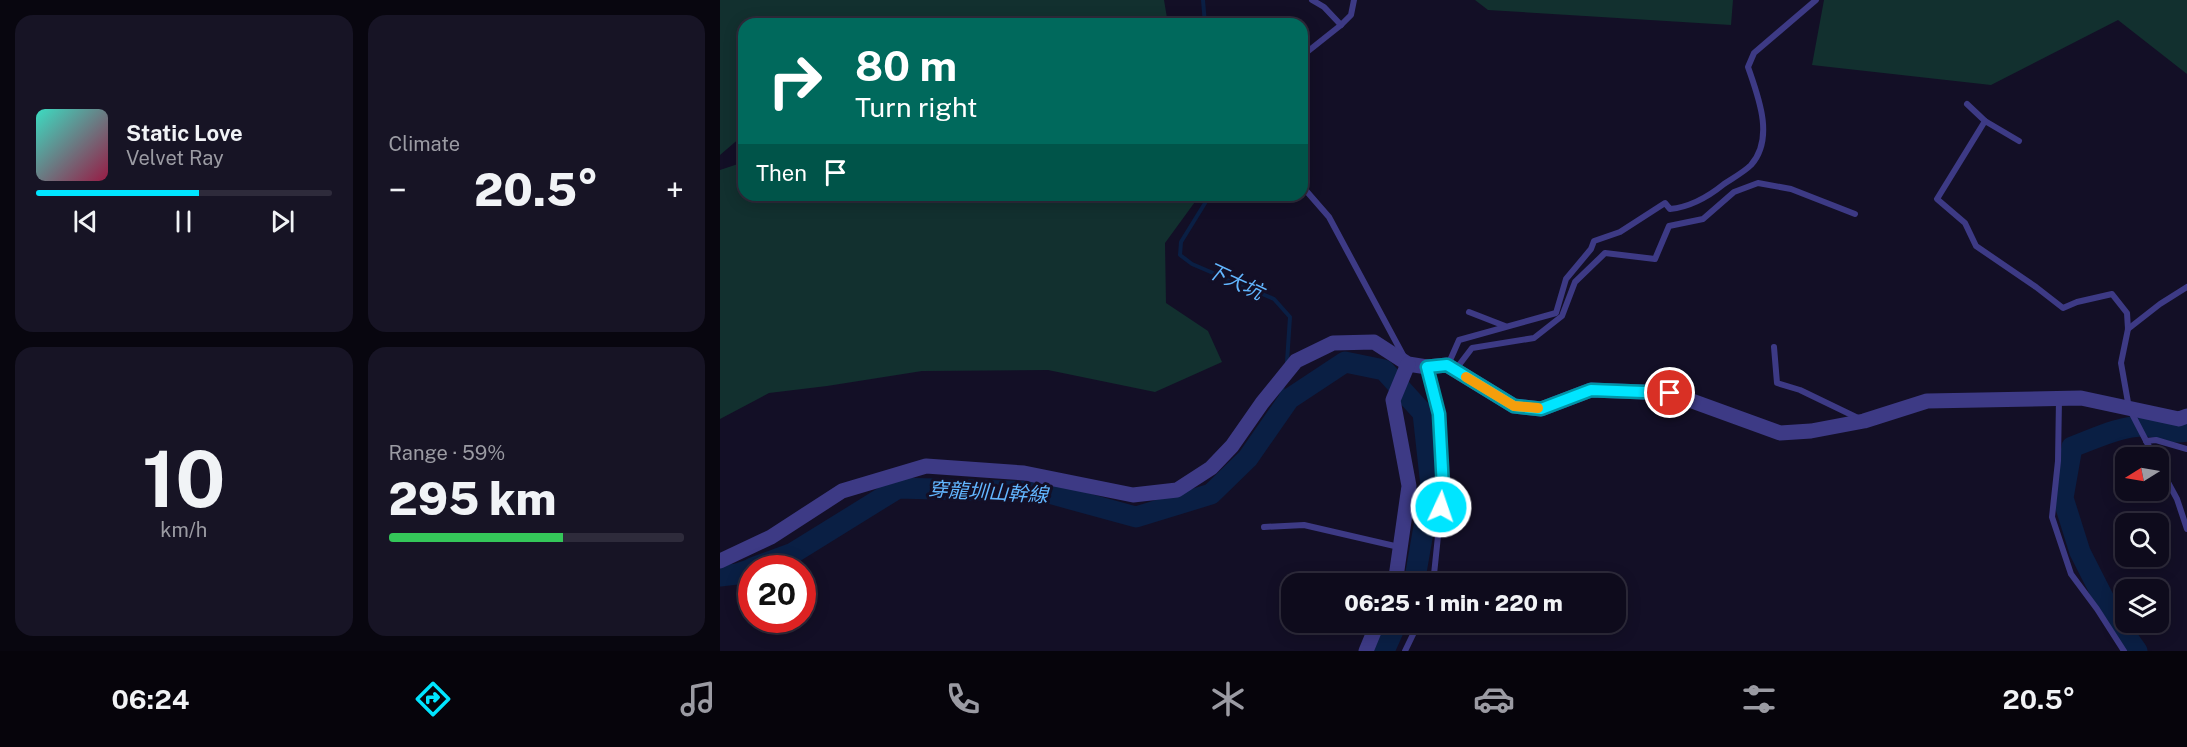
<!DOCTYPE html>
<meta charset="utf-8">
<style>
body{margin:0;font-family:"Public Sans","Noto Sans TC",sans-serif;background:#171425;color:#f1f3f6;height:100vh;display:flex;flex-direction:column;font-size:22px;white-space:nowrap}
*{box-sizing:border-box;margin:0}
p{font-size:20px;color:#9b9ba3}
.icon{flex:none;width:33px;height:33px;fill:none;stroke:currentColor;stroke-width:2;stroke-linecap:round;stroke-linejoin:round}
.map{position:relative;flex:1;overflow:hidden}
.details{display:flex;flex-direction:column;gap:15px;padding:15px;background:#08060f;width:720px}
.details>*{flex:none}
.hud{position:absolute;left:18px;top:18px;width:570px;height:183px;border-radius:18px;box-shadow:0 3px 15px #0003,0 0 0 2px #2e2b3b;background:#00695c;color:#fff;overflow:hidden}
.needle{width:39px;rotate:259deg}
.fabs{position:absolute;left:1395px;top:447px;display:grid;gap:12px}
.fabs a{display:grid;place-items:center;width:54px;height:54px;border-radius:12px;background:#0e0b1c;box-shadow:0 3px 15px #0003,0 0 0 2px #2e2b3b;font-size:30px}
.speed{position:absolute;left:18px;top:555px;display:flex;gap:12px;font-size:30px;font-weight:700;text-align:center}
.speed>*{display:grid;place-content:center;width:78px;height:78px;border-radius:50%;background:#0e0b1c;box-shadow:0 3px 15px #0003,0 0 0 2px #2e2b3b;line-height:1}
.speed .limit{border:9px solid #d22;background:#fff;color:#111}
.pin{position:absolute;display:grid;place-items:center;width:51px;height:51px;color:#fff;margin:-26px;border:3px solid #fff;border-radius:50%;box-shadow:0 2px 6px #0007}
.me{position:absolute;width:66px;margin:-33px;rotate:3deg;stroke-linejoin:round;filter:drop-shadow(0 0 4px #0008)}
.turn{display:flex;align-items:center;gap:21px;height:126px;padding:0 18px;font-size:27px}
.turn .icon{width:78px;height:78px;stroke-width:2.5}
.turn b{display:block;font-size:42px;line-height:51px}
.then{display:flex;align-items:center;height:57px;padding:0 18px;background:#0003;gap:12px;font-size:22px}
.big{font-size:45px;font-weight:800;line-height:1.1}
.details .card{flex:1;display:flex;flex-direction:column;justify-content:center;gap:9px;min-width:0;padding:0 21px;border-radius:18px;background:#171425}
.details .dial{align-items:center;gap:0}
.dial b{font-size:78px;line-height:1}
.song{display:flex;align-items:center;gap:18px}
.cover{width:72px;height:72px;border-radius:9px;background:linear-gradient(135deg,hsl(170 70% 55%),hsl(340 70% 35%))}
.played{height:6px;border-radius:3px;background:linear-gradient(90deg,#00e5ff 55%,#2e2b3b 55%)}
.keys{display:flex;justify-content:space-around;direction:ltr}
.heat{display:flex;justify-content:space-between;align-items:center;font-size:33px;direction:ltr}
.charge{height:9px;border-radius:4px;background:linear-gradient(90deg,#34c759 59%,#2e2b3b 0)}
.details .tiles{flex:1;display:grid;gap:15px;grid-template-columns:repeat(2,1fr)}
.trip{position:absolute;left:561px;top:573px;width:345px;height:60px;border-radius:18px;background:#0e0b1c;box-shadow:0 3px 15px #0003,0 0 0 2px #2e2b3b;font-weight:800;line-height:60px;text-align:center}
.dock{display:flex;height:96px;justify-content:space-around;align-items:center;background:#06040b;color:#9b9ba3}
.dock .icon{width:42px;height:42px}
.dock .active{color:#00e5ff}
.dock b{font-size:27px;color:#f1f3f6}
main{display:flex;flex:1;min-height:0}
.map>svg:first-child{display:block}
.green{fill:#12302f}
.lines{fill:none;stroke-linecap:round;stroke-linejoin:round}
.stream{stroke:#0a1f44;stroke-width:4}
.river{stroke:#0a1f44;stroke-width:21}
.service{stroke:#3d3a85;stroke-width:6}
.tertiary{stroke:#3d3a85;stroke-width:15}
.route-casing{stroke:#0095a6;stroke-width:15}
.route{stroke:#00e5ff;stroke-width:10}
.slow{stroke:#f59e0b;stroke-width:10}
.labels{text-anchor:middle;stroke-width:6;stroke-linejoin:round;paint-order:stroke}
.water-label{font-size:20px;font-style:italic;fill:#62b6ff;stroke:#130f26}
</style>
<main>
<section class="details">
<div class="tiles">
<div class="card">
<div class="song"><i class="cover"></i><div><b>Static Love</b><p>Velvet Ray</p></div></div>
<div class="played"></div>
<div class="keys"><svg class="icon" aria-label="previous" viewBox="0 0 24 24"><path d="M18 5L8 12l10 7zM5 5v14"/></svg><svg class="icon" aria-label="pause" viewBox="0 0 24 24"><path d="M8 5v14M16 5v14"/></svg><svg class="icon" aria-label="next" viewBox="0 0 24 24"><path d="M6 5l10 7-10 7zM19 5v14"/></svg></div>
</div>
<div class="card"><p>Climate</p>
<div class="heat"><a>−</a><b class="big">20.5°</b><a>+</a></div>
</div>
<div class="card dial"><b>10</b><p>km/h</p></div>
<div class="card"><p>Range · 59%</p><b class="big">295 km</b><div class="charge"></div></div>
</div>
</section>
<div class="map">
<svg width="1467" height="651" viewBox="0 0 1467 651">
<rect width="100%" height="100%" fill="#130f26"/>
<!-- green -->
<g class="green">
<path d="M0,0H444L448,24H24V138L21,137L0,155Z"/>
<path d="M755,0H1013L1011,25L768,10Z"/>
<path d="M1104,0H1467V74L1398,20L1271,85L1092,65Z"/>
<path d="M24,162V195H480L445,243L446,303L488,331L502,362L435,392L328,370L202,371L107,386L49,393L0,419V170Z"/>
</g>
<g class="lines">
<!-- stream -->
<g class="stream">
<path d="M483,0L485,24"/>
<path d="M490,195L461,242L460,255L472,264L554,299L570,317L567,362"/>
<path d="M558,415L563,385"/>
</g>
<!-- river -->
<g class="river">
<path d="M32,568L73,553L178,488L325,492L416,517L491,494L528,458L569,399L625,362L664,370L703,413L711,486L694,584"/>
<path d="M0,576L17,574L32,569"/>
<path d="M664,651L677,622"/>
<path d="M1417,651L1393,617L1360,552L1343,498L1352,447C1376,438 1400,426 1425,426C1439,426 1453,435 1467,431"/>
</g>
<!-- service -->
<g class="service">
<path d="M592,0L604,7L621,25"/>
<path d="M582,56L621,25L631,15L634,0"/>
<path d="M1247,104L1265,121"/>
<path d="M1299,141L1265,121L1217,199L1245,223L1256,246L1316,287L1343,308L1357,302L1392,294L1407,313L1408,329L1401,363L1409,408L1435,458"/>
<path d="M582,186L609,217L683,355"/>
<path d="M749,312L785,326"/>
<path d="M1408,329L1440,304L1467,287"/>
<path d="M1054,347L1057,383L1080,390L1138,418"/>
<path d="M728,365L739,340L836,313L846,279L871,249L874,241L900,232L945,203L950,209C971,207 988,197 1004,184C1013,178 1024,172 1031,165C1055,138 1038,96 1028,67L1034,53L1096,0"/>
<path d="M707,368L719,414L723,488L713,584"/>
<path d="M736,369L752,348L814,338L842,316L855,282L885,253L935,259L949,226L983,219L1014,192L1038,183L1071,189L1135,214"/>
<path d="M1339,399L1338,461L1332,517L1351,574L1377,609L1404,651"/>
<path d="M1426,441L1436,440L1467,449"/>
<path d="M1438,464L1457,499L1467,529"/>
<path d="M544,527L584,525L679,547"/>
<path d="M685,651L699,622"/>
</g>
<!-- tertiary -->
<g class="tertiary">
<path d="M0,561L51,537L122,491L206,466L304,473L413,495L457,490L491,468L512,446L542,403L576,361L613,343L654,342L688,364L707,367L727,365L794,406L821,409L871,390L950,393L1060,433L1091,431L1144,421L1207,401L1361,398L1459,419L1467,416"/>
<path d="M675,584L689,486L673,400L688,364"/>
<path d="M646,651L658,622"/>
</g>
</g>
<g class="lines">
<!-- route casing -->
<g class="route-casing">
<path id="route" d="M721,507L723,488L719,414L707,367L727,365L794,406L821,409L871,390L950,393"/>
</g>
<!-- route -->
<use href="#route" class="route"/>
<!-- slow -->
<path class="slow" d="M746,377L794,406L818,408"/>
</g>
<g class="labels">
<!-- water labels -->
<g class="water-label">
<text transform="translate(515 281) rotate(25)" y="7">下大坑</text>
<text transform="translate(268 492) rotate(3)" y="7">穿龍圳山幹線</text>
</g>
</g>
</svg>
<div class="fabs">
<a><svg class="needle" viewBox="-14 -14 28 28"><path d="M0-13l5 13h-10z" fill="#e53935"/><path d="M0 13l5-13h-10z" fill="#9b9ba3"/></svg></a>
<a><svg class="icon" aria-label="search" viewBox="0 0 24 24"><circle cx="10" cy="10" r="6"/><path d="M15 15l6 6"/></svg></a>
<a><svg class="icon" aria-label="layers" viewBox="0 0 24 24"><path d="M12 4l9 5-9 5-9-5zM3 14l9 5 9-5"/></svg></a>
</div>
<div class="speed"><div class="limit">20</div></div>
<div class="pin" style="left:950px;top:393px;background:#d93025"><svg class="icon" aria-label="arrive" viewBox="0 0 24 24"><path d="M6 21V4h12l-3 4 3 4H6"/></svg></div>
<svg class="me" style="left:721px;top:507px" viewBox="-20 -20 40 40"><circle r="17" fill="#00e5ff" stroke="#fff" stroke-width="3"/><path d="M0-11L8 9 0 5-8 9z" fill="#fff"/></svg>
<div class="trip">06:25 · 1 min · 220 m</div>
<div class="hud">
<div class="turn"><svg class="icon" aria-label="right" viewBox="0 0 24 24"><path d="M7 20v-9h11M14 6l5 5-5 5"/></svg><div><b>80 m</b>Turn right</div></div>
<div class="then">Then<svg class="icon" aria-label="arrive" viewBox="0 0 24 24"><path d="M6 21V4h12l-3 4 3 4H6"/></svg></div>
</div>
</div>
</main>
<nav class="dock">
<b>06:24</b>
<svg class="icon active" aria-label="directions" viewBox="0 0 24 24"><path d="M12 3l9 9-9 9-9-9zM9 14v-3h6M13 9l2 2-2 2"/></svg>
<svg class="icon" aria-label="music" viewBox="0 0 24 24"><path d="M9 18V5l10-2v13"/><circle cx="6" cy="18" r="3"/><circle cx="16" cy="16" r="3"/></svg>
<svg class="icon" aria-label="phone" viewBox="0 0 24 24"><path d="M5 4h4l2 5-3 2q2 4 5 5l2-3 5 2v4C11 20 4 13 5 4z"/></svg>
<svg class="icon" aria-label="climate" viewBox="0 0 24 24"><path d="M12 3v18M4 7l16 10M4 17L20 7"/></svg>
<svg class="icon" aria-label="car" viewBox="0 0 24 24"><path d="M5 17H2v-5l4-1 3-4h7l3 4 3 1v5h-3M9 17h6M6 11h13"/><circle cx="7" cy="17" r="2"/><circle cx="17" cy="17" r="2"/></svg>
<svg class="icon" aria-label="filters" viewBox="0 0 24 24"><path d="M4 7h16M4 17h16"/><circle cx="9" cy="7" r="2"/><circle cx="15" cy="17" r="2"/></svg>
<b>20.5°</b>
</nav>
